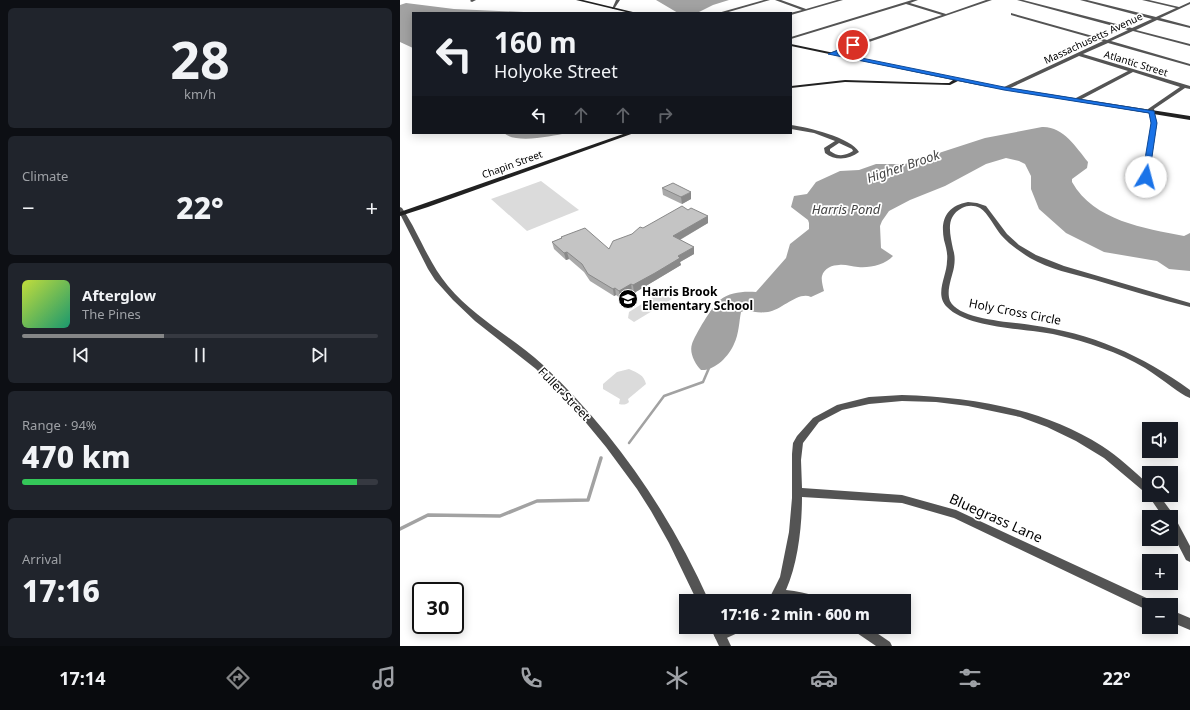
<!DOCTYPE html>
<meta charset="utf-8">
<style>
body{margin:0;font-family:"Noto Sans",sans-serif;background:#20242c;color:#f1f3f6;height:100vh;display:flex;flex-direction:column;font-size:15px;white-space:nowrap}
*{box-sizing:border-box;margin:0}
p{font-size:13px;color:#9ea1a6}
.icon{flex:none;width:22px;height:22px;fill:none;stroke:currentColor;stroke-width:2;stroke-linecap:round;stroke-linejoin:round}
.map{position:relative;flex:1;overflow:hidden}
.side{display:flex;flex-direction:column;gap:8px;padding:8px;background:#0d0f14;width:400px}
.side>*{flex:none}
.hud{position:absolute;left:12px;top:12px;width:380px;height:122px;border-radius:0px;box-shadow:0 2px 10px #0003;background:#171b24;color:#f1f3f6;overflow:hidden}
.tools{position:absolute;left:742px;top:422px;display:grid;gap:8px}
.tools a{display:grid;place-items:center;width:36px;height:36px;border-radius:0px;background:#171b24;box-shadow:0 2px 10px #0003;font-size:20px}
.speed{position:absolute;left:12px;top:582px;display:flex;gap:8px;font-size:20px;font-weight:700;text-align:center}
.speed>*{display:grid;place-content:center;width:52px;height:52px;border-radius:50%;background:#171b24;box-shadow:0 2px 10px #0003;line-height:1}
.speed .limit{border:2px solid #111;border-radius:6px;background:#fff;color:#111}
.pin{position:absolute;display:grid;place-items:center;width:34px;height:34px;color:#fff;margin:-17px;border:2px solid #fff;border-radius:50%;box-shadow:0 1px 4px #0007}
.me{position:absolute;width:44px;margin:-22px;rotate:8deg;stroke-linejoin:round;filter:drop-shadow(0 0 3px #0008)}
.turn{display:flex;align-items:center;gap:14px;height:84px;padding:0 16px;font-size:18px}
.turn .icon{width:52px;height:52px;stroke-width:2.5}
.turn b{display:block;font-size:28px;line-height:34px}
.lanes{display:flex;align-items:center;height:38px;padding:0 16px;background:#0003;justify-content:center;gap:20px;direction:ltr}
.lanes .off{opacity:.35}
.big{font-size:30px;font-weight:800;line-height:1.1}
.side .card{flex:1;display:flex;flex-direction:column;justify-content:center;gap:6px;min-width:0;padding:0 14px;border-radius:6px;background:#20242c}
.side .dial{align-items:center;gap:0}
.dial b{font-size:52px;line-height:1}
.song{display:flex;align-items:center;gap:12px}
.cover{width:48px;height:48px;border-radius:6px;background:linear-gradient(135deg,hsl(70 70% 55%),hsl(160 70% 35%))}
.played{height:4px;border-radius:2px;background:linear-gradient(90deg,#858687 40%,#363941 40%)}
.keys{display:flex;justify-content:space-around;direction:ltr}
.heat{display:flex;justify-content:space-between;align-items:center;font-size:22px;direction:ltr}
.charge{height:6px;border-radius:3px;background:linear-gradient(90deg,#34c759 94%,#363941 0)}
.trip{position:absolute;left:279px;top:594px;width:232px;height:40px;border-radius:0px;background:#171b24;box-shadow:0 2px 10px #0003;font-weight:800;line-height:40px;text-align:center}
.menu{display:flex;height:64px;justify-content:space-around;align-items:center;background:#090b0e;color:#9ea1a6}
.menu .icon{width:28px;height:28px}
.menu .current{color:#858687}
.menu b{font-size:18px;color:#f1f3f6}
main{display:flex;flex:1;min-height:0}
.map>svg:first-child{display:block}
.green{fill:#dbdbdb}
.water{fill:#a2a2a2}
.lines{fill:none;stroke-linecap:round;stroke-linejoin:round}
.stream-far1{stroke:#a2a2a2;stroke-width:2.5}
.stream{stroke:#a2a2a2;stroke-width:3.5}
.minor{fill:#545454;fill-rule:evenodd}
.tertiary{fill:#545454;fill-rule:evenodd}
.secondary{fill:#212121;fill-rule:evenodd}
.wall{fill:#a9a9a9}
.shaded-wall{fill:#898989}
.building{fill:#c4c4c4;stroke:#898989}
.route{fill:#1a73e8;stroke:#114b97}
.labels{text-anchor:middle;stroke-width:3.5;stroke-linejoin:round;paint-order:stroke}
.far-street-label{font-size:10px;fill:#000;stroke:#fff}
.poi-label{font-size:12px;font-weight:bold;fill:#000;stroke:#fff;text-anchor:start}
.street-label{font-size:12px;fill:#000;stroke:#fff}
.water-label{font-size:13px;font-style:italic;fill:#434343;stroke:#fff}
.near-street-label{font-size:14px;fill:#000;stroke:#fff}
</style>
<main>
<section class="side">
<div class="card dial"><b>28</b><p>km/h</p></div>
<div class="card"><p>Climate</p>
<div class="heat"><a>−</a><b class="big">22°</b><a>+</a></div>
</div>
<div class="card">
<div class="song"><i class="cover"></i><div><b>Afterglow</b><p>The Pines</p></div></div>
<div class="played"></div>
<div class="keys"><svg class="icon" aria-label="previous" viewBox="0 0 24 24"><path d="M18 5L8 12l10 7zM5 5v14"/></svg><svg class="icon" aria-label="pause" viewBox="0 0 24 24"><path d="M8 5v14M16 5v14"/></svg><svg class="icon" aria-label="next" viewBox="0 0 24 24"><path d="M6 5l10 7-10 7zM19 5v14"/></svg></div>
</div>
<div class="card"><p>Range · 94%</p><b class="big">470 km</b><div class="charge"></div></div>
<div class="card"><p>Arrival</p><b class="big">17:16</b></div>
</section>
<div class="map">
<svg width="790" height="646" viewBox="0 0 790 646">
<rect width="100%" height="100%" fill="#fff"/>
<!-- green -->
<g class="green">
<path d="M141,181L179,210L127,231L91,199Z"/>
<path d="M261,292L272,299L234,322L228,318L229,312Z"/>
<path d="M229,369C238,373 244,375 246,384L228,399L229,402C226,405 223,405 219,404L220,399L203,389V384L217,372Z"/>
</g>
<!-- water -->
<g class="water">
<path d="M256,0H329L313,5L297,13H278Z"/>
<path d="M6,3L54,9L145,13H13V48L0,42V5Z"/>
<path d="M642,127C663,126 676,147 688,162L687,168L672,179V182C694,221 744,228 784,236L790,233V271L769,269L757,261L704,252L666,233L639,209L631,189V176L625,164L619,161L606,158L586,164L545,186L510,200L489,211L482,221L480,226L481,248L493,256C485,265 470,268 458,267C452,267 445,264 439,265C433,265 424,268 422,276C421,280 423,287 424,291L411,297C398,291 382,310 368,312C360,313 353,312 346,310L341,312C339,322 339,334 334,344C329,356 315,371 301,370C295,364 289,353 292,344C295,335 312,306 320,300C330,292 344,291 356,292L386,258L390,244L409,229V223L408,220L391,207L394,196L407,194L416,182L440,171L459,170L476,164H505L585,138Z"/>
<path d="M104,133H167C152,136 116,144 104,133Z"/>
</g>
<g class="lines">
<!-- stream-far1 -->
<path class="stream-far1" d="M229,443L264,396L303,382L309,368"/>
<!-- stream -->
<path class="stream" d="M0,529L28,515L100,516L137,501L188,500L201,458"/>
<!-- minor -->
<g class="minor">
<path d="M71,0H76L72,2L70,1Z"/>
<path d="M216,0H220L214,9H212Z"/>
<path d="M364,0H370L325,13H318Z"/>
<path d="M375,0H381L406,9L437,0H443L391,15L390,13L402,10Z"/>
<path d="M512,0H518L510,3L546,14L586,0H592L431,55L429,54V53L542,15L506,4L391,39V37Z"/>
<path d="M617,0H623L732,28L752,19L680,0H687L756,17L776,8L742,0H749L779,7L790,2V4L760,18L790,26V28L757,20L736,30L790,44V46L733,31L711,41L790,64V66L708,43L683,54L790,86V89L785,88L754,109L757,123L749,177L743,188H739L738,187L743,177L751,123L748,109L780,87L733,72L678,101H674V99L728,71L679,56L606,90H602V88L703,41L611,15V13L707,40L728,30Z"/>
<path d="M391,125C407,127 452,138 459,152C449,160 435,161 425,153L424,148L435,141L414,133L391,129ZM439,143L452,149L453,151C445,156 438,157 430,151V149Z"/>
<path d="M568,202L577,203L586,206L607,234L619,245L636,255L664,266L790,303V307C758,299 726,289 695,280C673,274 649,269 630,258C620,252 609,244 601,235C595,228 588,213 580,208C574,205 568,205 562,208C545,217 550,233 553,249C555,255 555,261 554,267C552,278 546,290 550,301C559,320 613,322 631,325C691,333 742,355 790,390V398C784,396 778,391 772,387C763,380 754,374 745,368C718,352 687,342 657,335C627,328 568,329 547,307C534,294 547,276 547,261C548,254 546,247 544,240C540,219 547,206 568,202Z"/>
<path d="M502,395C571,397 642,408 702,446C719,457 734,471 749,485V495H759L773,514L790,546V562L786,560L771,531V517H763L748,495L704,458L676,441L647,427L620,417L568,406L536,402L502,401L469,404L442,410L419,422L403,443L401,460L402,488L502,495L556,510L753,601L755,605H749V610L745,609L554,518L502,503L402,497C402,526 398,563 386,590C397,591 407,593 417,597L419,601H368L380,577L389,532L392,498V454L393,443L397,436L413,418L437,405L469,397Z"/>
<path d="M771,610L790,618V630L771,622Z"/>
<path d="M325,627H344L342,631L320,641L316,639L314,635L316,631Z"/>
<path d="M452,627H468L490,642L492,646H476L454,631Z"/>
</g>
<!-- tertiary -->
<g class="tertiary">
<path d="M0,207L2,208C19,233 28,262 48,286C75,318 112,337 143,365C214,432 269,512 309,601H297L269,543L251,511L237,489L206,447L173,407L136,369L75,321L53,300L35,280L28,269L0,214Z"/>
<path d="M310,627H322L331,646H319Z"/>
</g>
<!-- secondary -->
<g class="secondary">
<path d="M176,0H183L237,13H230Z"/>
<path d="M391,44L583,84L790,116V120L583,86L558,81L550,85L445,82L391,88V86L445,80L542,83H549L553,80L391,46Z"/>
<path d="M226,133H234L28,207L0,216V212Z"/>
</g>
</g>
<!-- wall -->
<g class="wall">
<path d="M262,188L291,199L282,204L263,195Z"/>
<path d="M288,210L308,216V223L280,240L294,247V254L280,262L281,265L256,280L234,293L232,291L220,298L216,295L214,296L190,281L184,272L169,259L166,260L154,249L152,242L161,238V237L209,249L232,234L243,228Z"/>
</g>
<!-- shaded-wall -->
<g class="shaded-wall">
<path d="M291,192V199L282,204L281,197Z"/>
<path d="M308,216V223L274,243L273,236Z"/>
<path d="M294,247V254L280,262L281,265L234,293L233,285L278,256Z"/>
<path d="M167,252L169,259L166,260L164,253Z"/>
<path d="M231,284L232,291L220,298L219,291Z"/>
<path d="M215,288L216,295L214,296L213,289Z"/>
</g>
<!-- building -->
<g class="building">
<path d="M273,183L291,192L281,197L262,188Z"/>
<path d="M282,206L288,210L291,208L308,216L273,236L294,247L278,256L280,258L255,273L233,285L231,284L219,291L215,288L213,289L188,274L182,264L167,252L164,253L152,242L162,238L161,237L185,228L209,249L213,241L232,234L240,227L243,228Z"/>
</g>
<!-- route -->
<path class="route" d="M453,44H455V46L437,53L604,87L754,111L757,123L749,177L746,179L742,177L751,123L749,113L604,90L428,54Z"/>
<!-- icons -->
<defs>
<g id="school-disc" transform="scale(1)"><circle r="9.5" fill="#000" stroke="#fff"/><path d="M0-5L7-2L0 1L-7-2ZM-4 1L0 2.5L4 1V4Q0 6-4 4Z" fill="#fff"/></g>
</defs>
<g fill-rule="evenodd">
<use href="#school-disc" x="228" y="299"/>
</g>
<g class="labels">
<!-- far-street labels -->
<g class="far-street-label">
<text transform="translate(693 38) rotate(-25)" y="4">Massachusetts Avenue</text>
<text transform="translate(736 63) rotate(17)" y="4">Atlantic Street</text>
<text transform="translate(112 164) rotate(-20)" y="4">Chapin Street</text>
</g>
<!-- poi labels -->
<g class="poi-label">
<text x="242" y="296">Harris Brook<tspan x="242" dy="14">Elementary School</tspan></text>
</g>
<!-- street labels -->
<g class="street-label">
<text transform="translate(615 312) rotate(11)" y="4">Holy Cross Circle</text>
<text transform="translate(164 394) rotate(46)" y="4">Fuller Street</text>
</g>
<!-- water labels -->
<g class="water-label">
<text transform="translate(503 166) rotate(-19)" y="5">Higher Brook</text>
<text x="446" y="214">Harris Pond</text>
</g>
<!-- near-street labels -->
<g class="near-street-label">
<text transform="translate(596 518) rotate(24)" y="5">Bluegrass Lane</text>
</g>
</g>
</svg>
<div class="tools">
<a><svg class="icon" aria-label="sound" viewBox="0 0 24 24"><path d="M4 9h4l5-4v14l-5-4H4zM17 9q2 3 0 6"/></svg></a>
<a><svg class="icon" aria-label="search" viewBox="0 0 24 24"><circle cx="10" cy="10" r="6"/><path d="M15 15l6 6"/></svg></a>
<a><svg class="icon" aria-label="layers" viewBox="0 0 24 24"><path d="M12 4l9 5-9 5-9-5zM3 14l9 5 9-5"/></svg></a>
<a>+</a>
<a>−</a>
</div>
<div class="speed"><div class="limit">30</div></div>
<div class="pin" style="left:453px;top:45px;background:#d93025"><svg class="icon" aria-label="arrive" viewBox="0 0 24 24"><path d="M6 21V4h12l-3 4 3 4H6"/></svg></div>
<svg class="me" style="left:746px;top:177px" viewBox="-20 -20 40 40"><circle r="19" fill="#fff"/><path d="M0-13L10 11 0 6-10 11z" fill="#1a73e8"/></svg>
<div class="trip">17:16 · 2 min · 600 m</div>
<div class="hud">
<div class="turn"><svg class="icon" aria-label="left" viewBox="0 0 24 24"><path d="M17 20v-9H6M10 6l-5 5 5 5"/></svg><div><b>160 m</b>Holyoke Street</div></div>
<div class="lanes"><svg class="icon" aria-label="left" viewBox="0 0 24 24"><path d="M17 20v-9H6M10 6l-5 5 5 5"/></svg><svg class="icon off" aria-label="ahead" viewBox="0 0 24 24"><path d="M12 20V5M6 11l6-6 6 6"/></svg><svg class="icon off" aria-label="ahead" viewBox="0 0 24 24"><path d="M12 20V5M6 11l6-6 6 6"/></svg><svg class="icon off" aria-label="right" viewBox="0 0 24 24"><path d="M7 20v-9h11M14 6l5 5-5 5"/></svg></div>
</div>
</div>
</main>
<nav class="menu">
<b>17:14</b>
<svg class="icon current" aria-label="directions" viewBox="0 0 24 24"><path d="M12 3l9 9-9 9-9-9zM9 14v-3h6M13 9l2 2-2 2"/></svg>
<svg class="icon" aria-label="music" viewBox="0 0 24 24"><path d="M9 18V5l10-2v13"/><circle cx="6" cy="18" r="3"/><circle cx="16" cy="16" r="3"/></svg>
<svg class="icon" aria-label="phone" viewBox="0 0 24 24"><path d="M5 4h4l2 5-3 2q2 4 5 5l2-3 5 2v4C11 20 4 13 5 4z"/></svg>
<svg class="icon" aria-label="climate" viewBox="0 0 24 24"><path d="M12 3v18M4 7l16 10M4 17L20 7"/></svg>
<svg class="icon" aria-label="car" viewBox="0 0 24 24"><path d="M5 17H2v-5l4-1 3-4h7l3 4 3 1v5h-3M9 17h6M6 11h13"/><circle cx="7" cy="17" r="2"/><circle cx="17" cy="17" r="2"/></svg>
<svg class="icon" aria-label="filters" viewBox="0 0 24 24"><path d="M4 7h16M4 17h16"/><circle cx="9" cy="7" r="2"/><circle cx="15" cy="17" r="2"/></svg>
<b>22°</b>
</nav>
